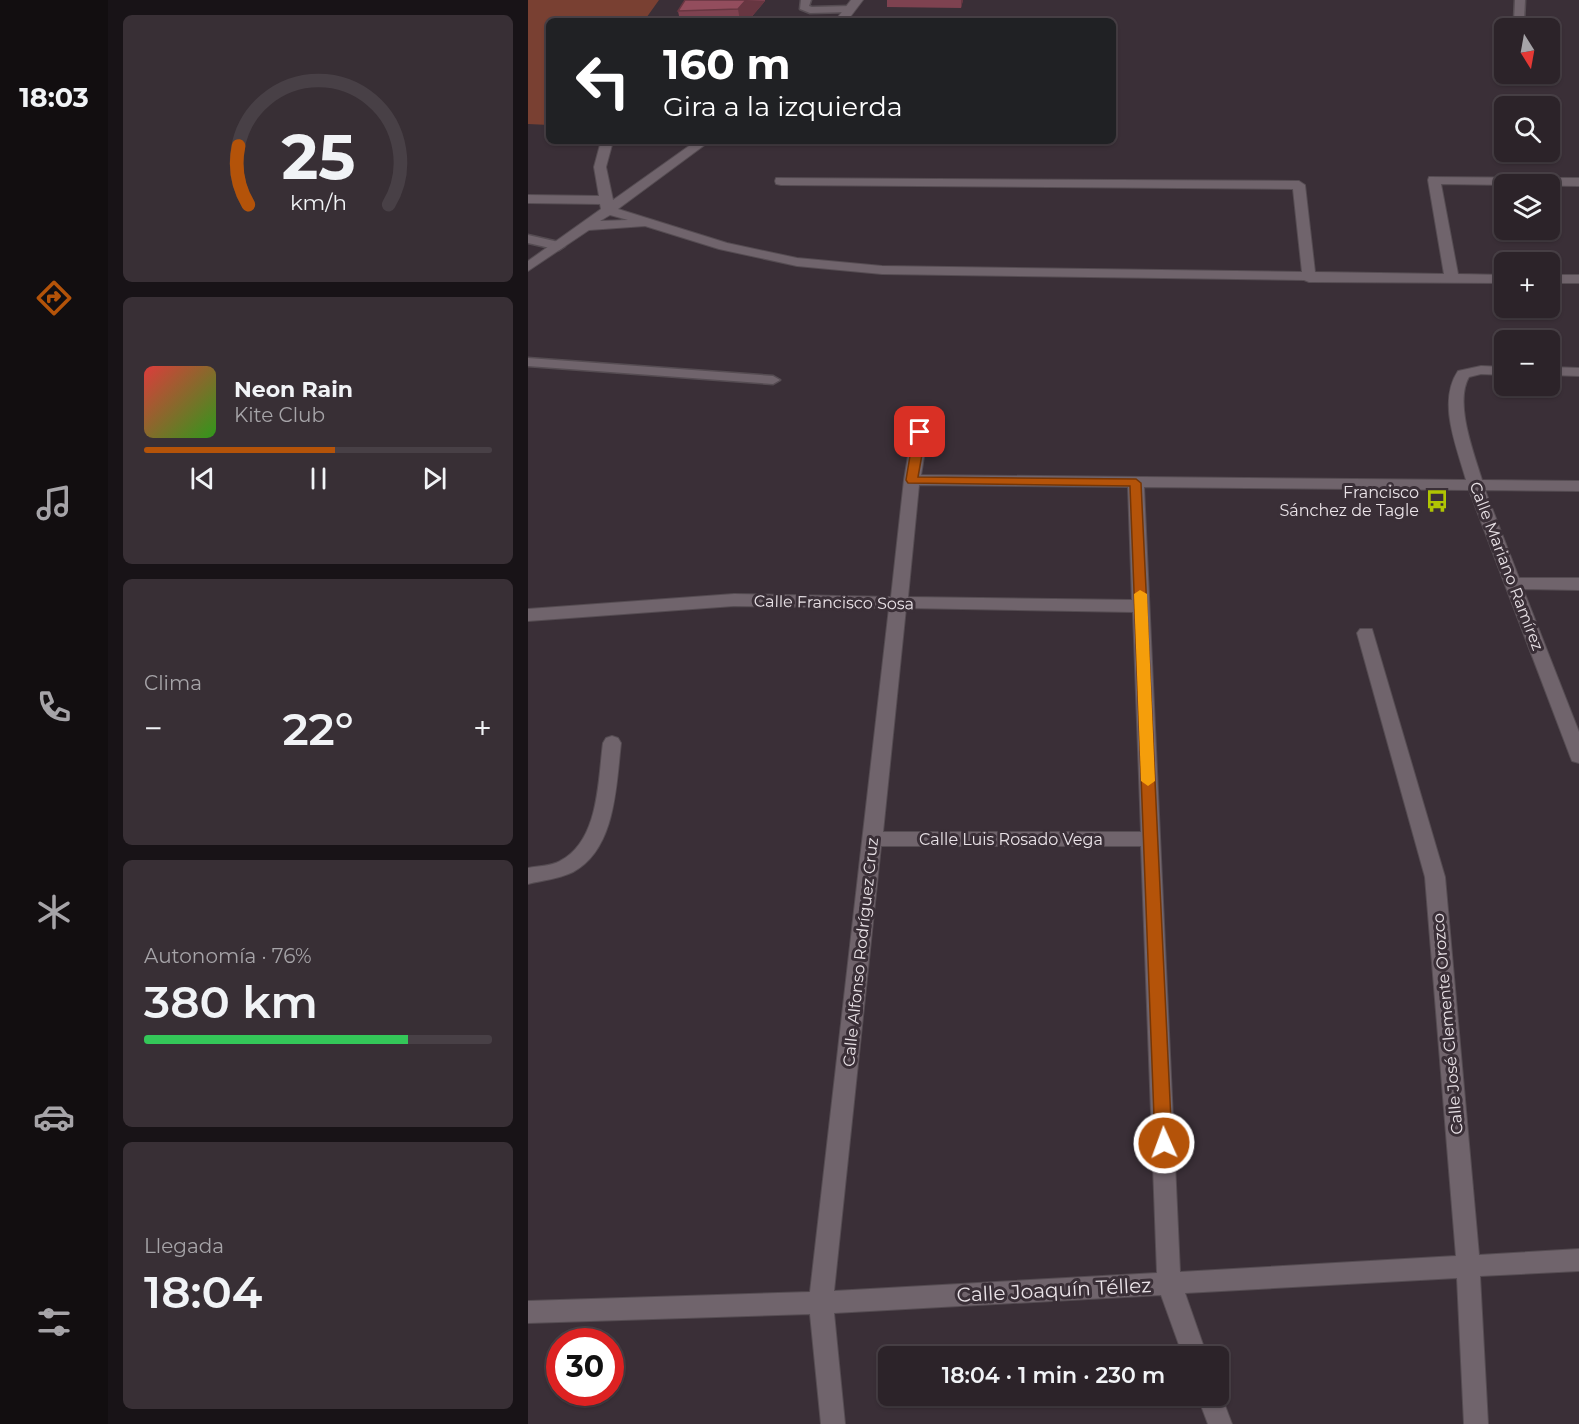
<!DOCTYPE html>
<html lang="es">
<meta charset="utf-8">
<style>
body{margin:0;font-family:Montserrat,sans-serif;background:#382f35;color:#f1f3f6;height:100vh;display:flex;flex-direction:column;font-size:22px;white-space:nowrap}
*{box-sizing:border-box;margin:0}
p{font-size:20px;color:#a6a4a8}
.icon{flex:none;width:33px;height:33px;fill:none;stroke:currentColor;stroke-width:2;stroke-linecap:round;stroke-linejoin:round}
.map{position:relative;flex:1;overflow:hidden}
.details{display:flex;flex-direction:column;gap:15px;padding:15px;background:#181317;width:420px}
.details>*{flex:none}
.hud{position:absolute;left:18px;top:18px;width:570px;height:126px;border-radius:9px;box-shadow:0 2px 4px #0004,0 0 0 2px #484046;background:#202124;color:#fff;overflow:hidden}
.needle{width:39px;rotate:169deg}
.buttons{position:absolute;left:966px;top:18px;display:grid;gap:12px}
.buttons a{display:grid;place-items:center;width:66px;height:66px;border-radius:9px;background:#2c2329;box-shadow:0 2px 4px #0004,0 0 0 2px #484046;font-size:30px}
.speed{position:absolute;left:18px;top:1328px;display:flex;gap:12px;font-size:30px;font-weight:700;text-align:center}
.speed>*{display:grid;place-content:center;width:78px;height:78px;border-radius:50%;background:#2c2329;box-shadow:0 2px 4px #0004,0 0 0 2px #484046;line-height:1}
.speed .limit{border:9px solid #d22;background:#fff;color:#111}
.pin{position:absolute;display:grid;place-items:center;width:51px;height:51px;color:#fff;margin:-26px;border-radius:12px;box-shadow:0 3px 9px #0006}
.me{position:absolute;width:66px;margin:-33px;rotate:358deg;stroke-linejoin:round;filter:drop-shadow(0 0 4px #0008)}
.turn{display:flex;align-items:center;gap:21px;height:126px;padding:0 18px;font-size:27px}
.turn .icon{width:78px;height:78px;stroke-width:2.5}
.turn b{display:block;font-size:42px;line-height:51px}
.big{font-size:45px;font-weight:600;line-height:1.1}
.details .tile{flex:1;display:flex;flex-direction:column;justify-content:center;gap:9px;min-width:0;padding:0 21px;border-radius:9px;background:#382f35}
.details .dial{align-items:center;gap:0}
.dial svg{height:156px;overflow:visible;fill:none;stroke:#484046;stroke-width:7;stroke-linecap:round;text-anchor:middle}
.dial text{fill:#f1f3f6;stroke:none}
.song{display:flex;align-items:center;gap:18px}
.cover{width:72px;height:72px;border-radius:9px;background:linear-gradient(135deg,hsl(0 70% 55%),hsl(110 70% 35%))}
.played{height:6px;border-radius:3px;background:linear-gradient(90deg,#b45309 55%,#484046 55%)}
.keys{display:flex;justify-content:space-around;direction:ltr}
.heat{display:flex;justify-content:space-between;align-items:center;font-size:33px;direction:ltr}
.charge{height:9px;border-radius:4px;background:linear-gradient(90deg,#34c759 76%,#484046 0)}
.trip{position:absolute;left:350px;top:1346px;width:351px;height:60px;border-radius:9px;background:#2c2329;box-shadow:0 2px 4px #0004,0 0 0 2px #484046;font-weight:600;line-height:60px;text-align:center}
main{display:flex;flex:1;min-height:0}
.menu{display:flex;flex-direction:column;width:108px;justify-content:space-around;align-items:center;background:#120e10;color:#a6a4a8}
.menu .icon{width:42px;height:42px}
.menu .selected{color:#b45309}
.menu b{font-size:27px;color:#f1f3f6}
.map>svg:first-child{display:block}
.green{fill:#794032}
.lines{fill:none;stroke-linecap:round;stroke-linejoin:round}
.lane-casing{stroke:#554c52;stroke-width:3}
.street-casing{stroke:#554c52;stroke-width:2}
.lane{fill:#70646c;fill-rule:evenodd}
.street{fill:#70646c;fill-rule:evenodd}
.wall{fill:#7e4250}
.shaded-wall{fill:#673641}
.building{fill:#934d5d;stroke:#673641;stroke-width:1.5}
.route{fill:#b45309;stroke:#753606;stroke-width:1.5}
.slow{fill:#f59e0b}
.labels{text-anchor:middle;stroke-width:6;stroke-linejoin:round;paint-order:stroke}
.poi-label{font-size:16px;fill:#e9e2e7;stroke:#3a2f37;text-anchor:end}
.street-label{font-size:16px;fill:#e9e2e7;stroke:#3a2f37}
.near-street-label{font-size:20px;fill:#e9e2e7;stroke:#3a2f37}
</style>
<main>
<nav class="menu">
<b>18:03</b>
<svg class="icon selected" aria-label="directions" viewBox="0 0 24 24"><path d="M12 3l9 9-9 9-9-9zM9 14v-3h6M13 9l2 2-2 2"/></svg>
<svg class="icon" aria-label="music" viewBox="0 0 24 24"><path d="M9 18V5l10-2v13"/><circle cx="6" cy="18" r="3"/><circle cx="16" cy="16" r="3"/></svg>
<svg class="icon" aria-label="phone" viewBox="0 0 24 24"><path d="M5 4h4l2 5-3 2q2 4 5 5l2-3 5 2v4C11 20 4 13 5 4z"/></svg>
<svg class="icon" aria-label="climate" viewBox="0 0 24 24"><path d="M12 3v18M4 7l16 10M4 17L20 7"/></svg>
<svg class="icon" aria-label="car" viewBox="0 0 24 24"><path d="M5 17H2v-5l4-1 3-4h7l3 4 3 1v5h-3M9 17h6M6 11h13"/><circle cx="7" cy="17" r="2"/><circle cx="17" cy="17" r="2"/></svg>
<svg class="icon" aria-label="filters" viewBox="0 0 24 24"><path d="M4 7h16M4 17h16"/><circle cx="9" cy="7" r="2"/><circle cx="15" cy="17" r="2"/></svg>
</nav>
<section class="details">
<div class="tile dial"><svg viewBox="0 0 100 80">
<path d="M14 69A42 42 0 1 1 86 69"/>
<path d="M14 69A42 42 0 0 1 9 39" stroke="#b45309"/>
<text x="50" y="56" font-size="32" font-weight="700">25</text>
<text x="50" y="72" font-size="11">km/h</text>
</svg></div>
<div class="tile">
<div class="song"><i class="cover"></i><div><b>Neon Rain</b><p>Kite Club</p></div></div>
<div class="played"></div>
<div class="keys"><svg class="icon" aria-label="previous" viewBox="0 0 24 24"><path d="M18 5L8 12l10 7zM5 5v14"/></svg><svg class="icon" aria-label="pause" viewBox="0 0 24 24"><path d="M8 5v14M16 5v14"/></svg><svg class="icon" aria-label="next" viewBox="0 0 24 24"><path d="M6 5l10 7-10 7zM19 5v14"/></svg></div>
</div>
<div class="tile"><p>Clima</p>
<div class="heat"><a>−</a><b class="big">22°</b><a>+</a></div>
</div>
<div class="tile"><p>Autonomía · 76%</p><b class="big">380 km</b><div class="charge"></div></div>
<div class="tile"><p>Llegada</p><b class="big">18:04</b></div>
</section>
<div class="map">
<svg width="1051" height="1424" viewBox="0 0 1051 1424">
<rect width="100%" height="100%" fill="#3a2f37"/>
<!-- green -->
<path class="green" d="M0,0H131L116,21H21V125L0,124Z"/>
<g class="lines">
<!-- lane casing -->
<g class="lane-casing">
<g id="lane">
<path d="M273,0H283L281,6L284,7L322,6L327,9L322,12L282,13L272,9Z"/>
<path d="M987,0H997L996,21L999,28H989L986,21Z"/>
<path d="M0,235L35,243L37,246L31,250L0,243Z"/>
<path d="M0,358L245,376L252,380L245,384L0,366Z"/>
</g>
</g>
<!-- street casing -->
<g class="street-casing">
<g id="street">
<path d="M323,0H335L319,21H307Z"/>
<path d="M73,141H85L78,167L85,200L168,141H182L90,209L199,243L269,258L354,266L774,272L765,189L253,185L248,184L247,181L248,178L771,181L777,185L787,272L916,274L900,180L901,177L1051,178V186L913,184L930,274L976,275V283L781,282L776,280L354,274L269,266L191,249L117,226L61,230L0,271V261L73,209L72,204L0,203V195L71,196L66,167ZM82,215L100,220L72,221Z"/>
<rect x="1022" y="275" width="29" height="8"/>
<path d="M953,366L976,367V375L953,374L941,377C926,403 946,453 954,480L1051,481V491L957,490L991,578H1051V590L995,589L1051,732V763L1044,761L1042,756L941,490L616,487L652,1272L928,1256L897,877L829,633L832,629H844L917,877L951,1255L1051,1249V1271L952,1276L960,1424H936L929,1278L657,1293L679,1356H655L633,1295L306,1313L317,1424H293L282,1314L0,1323V1301L282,1292L361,608L206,606L0,621V609L206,594L363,597L376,480L384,432L392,427L400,432L393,475L938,480C929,447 909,402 930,371ZM391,485L600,487L604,600L380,597ZM378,608L605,612L613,832H355ZM353,846H613L629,1273L306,1291Z"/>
<path d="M1022,367L1051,368V376L1022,375Z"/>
<path d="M84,736L90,738L93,743C88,785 88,849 45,872C31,879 15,880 0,884V868C10,866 23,866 32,861C71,841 70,781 75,743L78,738Z"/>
<path d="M690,1387L704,1424H680L669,1395H690Z"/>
</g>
</g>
<!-- lane -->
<use href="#lane" class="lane"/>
<!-- street -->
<use href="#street" class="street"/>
</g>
<!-- wall -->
<g class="wall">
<path d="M157,0H237V1L220,21H152L150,11Z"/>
<path d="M359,0H435L433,8L359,7Z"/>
</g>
<!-- shaded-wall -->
<g class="shaded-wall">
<path d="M218,0L237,1L220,21H212L210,9Z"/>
<path d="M433,0H435L433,8Z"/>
</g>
<!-- building -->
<path class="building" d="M157,0H218L210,9L150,11Z"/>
<!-- route -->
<path class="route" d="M392,428L398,432L390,477L608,479L613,483L644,1143L642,1148L636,1150L630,1148L627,1143L602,486L380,483L378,480L386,432Z"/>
<!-- slow -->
<path class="slow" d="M612,590L619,594L627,781L620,786L613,781L606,594Z"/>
<!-- icons -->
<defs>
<g id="bus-bare" transform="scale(1.8)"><path d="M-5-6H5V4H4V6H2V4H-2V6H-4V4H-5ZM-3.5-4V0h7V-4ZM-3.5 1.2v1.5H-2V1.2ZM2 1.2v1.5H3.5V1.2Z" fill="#b0c503" stroke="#3a2f37" stroke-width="2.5" paint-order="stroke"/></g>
</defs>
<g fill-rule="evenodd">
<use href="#bus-bare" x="909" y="501"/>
</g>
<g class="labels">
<!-- poi labels -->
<g class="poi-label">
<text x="891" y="498">Francisco<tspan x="891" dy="18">Sánchez de Tagle</tspan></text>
</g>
<!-- street labels -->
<g class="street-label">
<text transform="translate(979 566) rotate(69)" y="6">Calle Mariano Ramírez</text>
<text transform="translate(306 602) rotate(1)" y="6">Calle Francisco Sosa</text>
<text x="483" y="845">Calle Luis Rosado Vega</text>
<text transform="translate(332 952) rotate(-84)" y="6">Calle Alfonso Rodríguez Cruz</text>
<text transform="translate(919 1024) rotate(-95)" y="6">Calle José Clemente Orozco</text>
</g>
<!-- near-street labels -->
<g class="near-street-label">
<text transform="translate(526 1290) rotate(-3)" y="7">Calle Joaquín Téllez</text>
</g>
</g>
</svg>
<div class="buttons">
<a><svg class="needle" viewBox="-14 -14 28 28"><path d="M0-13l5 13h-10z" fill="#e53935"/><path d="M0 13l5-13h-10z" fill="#a6a4a8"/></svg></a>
<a><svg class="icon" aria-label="search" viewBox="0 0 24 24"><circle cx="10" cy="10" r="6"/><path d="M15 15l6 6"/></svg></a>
<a><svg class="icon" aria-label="layers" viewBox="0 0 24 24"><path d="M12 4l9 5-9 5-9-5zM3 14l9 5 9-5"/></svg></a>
<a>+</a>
<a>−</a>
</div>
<div class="speed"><div class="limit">30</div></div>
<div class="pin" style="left:392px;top:432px;background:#d93025"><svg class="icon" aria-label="arrive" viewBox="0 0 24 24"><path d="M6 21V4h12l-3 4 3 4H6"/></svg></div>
<svg class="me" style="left:636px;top:1143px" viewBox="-20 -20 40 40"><circle r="17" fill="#b45309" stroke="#fff" stroke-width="3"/><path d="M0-11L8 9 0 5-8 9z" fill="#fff"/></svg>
<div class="trip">18:04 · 1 min · 230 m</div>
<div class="hud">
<div class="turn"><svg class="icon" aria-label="left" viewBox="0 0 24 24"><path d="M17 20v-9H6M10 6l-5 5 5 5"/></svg><div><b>160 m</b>Gira a la izquierda</div></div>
</div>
</div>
</main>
